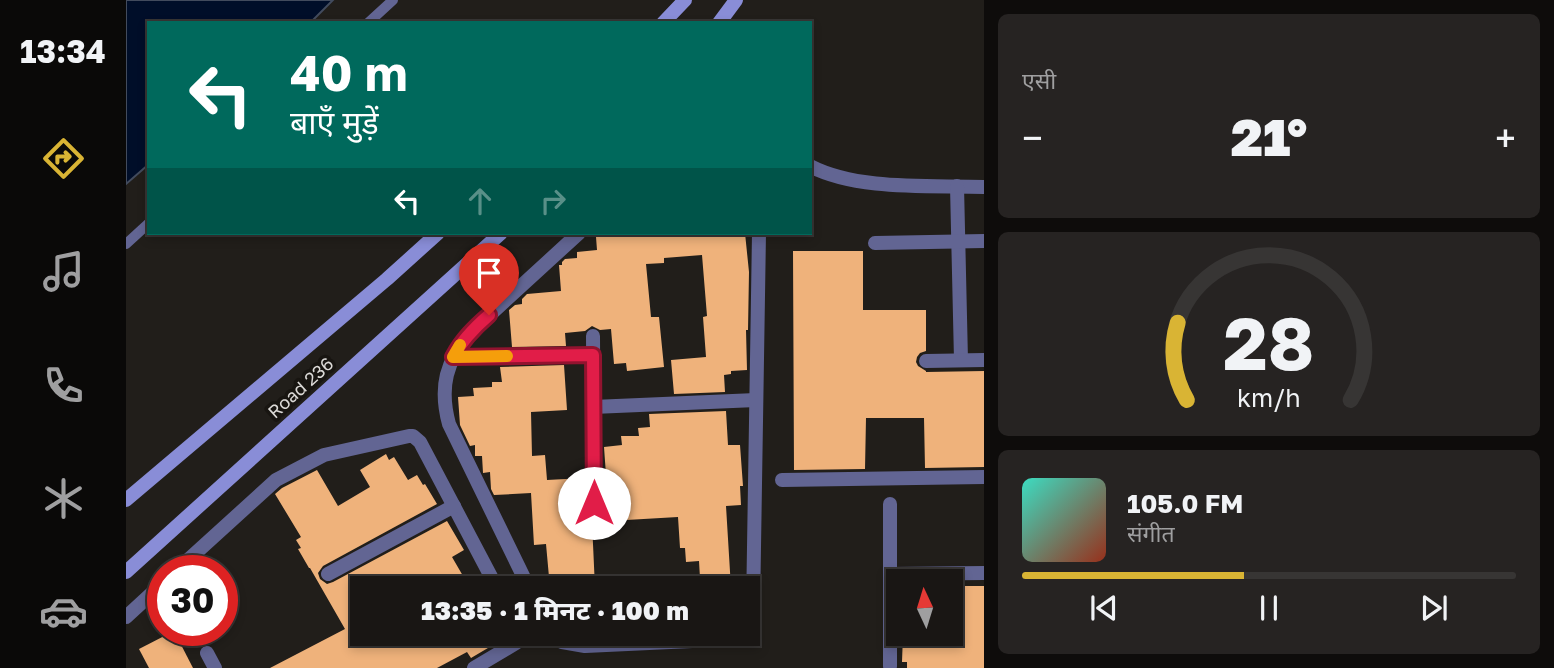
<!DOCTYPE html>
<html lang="hi">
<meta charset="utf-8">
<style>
body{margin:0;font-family:"Golos Text","Noto Sans Devanagari",sans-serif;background:#262322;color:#f1f3f6;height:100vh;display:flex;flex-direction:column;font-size:26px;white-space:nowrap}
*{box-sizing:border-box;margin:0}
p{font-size:23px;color:#9f9fa0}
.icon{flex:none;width:38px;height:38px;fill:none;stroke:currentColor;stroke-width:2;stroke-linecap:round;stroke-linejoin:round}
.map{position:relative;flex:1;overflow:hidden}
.panel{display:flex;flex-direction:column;gap:14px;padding:14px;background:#0e0c0b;width:570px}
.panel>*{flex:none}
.banner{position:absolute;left:21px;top:21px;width:665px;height:214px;border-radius:0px;box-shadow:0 4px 10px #0003,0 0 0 2px #373534;background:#00695c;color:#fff;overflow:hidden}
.needle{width:46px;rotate:356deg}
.tools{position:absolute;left:760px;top:569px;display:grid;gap:14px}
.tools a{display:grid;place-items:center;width:77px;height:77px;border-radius:0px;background:#191614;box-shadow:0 4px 10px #0003,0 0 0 2px #373534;font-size:35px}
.speed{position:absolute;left:21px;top:555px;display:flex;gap:14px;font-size:35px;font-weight:700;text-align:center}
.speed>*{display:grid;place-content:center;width:91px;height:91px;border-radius:50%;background:#191614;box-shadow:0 4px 10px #0003,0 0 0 2px #373534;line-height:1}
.speed .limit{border:10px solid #d22;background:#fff;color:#111}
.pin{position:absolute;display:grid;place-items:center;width:60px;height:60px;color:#fff;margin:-72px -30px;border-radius:50% 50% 50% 0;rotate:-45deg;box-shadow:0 0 7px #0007}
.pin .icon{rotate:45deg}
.me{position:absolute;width:77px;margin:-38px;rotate:0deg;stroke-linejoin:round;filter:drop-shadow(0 0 5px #0008)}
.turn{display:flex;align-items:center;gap:24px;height:147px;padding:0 28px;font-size:32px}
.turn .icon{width:91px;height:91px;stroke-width:2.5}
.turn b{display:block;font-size:49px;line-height:60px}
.lanes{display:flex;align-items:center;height:66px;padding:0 28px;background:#0003;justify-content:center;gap:35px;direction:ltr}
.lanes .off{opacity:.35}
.big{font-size:52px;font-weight:800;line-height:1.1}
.panel .tile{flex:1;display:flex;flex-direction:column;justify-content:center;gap:10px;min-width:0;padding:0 24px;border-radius:10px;background:#262322}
.panel .dial{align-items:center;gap:0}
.dial svg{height:182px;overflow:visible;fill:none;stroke:#373534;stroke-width:7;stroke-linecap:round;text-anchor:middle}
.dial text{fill:#f1f3f6;stroke:none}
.song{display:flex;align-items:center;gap:21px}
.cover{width:84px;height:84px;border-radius:10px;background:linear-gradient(135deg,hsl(170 70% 55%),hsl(10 70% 35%))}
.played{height:7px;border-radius:4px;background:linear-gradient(90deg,#d9b434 45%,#373534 45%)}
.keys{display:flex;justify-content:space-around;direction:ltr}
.heat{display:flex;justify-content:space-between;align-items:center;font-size:38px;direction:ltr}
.trip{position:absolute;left:224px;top:576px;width:410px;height:70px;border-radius:0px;background:#191614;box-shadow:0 4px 10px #0003,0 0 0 2px #373534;font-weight:800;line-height:70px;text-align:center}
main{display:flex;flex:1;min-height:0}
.menu{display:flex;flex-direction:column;width:126px;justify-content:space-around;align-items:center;background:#0a0908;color:#9f9fa0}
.menu .icon{width:49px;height:49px}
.menu .current{color:#d9b434}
.menu b{font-size:32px;color:#f1f3f6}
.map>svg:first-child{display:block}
.water{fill:#000e29;stroke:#424b5d;stroke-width:2}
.building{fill:#efb27b}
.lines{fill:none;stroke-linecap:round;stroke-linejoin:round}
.lane{stroke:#626593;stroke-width:10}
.street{stroke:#626593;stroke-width:14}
.secondary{stroke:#898dd7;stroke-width:14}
.route-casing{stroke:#92132f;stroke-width:18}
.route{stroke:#e11d48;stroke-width:12}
.slow{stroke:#f59e0b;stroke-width:12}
.labels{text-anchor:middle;stroke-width:7;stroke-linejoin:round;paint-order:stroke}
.street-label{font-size:18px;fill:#dbd9d6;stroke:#181511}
</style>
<main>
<nav class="menu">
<b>13:34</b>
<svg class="icon current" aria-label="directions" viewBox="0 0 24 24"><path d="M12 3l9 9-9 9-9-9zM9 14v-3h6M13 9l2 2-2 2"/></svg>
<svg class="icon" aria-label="music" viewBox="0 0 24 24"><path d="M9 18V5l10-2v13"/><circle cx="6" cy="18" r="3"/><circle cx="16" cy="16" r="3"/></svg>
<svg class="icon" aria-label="phone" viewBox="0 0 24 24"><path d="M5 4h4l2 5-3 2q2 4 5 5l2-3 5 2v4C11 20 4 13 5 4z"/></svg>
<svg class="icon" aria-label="climate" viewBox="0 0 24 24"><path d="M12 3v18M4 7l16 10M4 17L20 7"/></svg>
<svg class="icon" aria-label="car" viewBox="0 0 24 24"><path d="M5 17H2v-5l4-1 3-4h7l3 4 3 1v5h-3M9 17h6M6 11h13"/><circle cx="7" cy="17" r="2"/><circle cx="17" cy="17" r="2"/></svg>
</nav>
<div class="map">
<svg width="858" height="668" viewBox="0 0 858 668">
<rect width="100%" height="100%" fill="#211e1a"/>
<!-- water -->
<path class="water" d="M0,0H207L184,23H23V164L0,184Z"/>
<!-- building -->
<g class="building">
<path d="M480,233H619L623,272L622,330H620L621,370L605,371V374L598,375L599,392L548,394L545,360L580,357L577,317L581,316L576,255L538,258V263L520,264L525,317H533L538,367L501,371L500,363L488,364L485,329L474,330L466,326L459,331L439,333L440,346L386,347L383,310L389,305L396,304V299L401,294L435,291L433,265H436V262L439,259L451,258V252L471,250L470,237L481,236Z"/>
<path d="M667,251H737V310H800V351L794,353L791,357L790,362L792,366L800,371V372L858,371V467L799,468L798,418H740L739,469L668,470Z"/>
<path d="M438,365L441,410L405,412L406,456L419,455L421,480L458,478V504L460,508L464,512H472L476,508L478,504L477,475H480L478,447L496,445L495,436H513L512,428L524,427L523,414L600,411L602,445H614L617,486H614L615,505L600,506L605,588H584V578H574L573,561L560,562L559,548H554L552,517L466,522L469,588H424L420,544L408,545L405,493L368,495L365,489L364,472L357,473L356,456H349V445L344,446L334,425L332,397L348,396L347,388L366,387V382H376L374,367Z"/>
<path d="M260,454L263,460L268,457L282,480L291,475L297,485L299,484L311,504L197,566L192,573L194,579L201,584L207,582L321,521L338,550L326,557L344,588H236V634H384V635L345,658L341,652L311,668H144L219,629L184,568H183L172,549L175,548L170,540L175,537L149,494L156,488L191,470L212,506L244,487L234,470Z"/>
<path d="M824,586H858V668H781V662H776L777,634H824Z"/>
<path d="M48,631L67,668H23L13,649Z"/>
</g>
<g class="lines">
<!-- lane -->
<g class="lane">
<path d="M242,23L267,0"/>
<path d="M0,244L23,223"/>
</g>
<!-- street -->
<g class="street">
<path d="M684,166C732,191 804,185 858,187"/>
<path d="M831,186L835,360"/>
<path d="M749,243L858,241"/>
<path d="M467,336L468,503"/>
<path d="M327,357L467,355"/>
<path d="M800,361L858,360"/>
<path d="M467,407L630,400"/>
<path d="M656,480L858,477"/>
<path d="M764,504V666"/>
<path d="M51,570L150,480L198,455L283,436H287L294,442L371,588"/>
<path d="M202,574L328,506"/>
<path d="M764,574L858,573"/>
<path d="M403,588L323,424C313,387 320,361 345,332L453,233"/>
<path d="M0,617L37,583"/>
<path d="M621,626L627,610L633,233"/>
<path d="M426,634L436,642L459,646L609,639L614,637L616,634"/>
<path d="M81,653L89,668"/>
<path d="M348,668L390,643L394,639V634"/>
</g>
<!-- secondary -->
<g class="secondary">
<path d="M537,23L559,0"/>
<path d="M593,23L610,0"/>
<path d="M0,500L261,279L312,233"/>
<path d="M0,572L375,233"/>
</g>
</g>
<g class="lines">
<!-- route casing -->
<g class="route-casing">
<path id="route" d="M363,315C348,328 336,340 327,357L467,355L468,503"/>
</g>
<!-- route -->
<use href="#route" class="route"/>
<!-- slow -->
<path class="slow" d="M334,345L327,357L381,356"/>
</g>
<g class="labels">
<!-- street labels -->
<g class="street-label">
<text transform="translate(175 388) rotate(-42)" y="6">Road 236</text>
</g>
</g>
</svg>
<div class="tools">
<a><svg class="needle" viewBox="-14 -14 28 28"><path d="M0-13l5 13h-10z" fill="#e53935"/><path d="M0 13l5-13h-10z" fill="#9f9fa0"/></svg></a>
</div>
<div class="speed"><div class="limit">30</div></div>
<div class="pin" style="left:363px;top:315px;background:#d93025"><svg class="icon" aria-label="arrive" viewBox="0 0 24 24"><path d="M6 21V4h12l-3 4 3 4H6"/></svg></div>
<svg class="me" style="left:468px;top:503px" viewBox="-20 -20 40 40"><circle r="19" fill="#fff"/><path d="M0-13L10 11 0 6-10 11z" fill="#e11d48"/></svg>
<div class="trip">13:35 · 1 मिनट · 100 m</div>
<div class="banner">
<div class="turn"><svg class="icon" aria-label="left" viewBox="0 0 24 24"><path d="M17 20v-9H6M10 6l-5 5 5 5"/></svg><div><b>40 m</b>बाएँ मुड़ें</div></div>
<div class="lanes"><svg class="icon" aria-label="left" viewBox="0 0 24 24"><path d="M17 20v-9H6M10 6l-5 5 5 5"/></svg><svg class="icon off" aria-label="ahead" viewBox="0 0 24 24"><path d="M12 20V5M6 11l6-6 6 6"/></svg><svg class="icon off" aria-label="right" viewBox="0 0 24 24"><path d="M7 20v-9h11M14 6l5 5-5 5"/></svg></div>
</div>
</div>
<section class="panel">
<div class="tile"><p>एसी</p>
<div class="heat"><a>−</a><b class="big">21°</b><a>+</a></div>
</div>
<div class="tile dial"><svg viewBox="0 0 100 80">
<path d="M14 69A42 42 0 1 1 86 69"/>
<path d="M14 69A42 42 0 0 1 10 35" stroke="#d9b434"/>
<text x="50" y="56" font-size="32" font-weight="700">28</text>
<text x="50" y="72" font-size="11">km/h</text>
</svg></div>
<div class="tile">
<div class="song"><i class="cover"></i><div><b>105.0 FM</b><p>संगीत</p></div></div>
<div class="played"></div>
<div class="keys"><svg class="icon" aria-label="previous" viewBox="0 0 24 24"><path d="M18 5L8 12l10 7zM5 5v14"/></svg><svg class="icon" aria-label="pause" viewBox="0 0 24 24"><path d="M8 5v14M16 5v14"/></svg><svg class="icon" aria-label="next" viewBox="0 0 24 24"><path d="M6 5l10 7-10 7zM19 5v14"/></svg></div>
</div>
</section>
</main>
